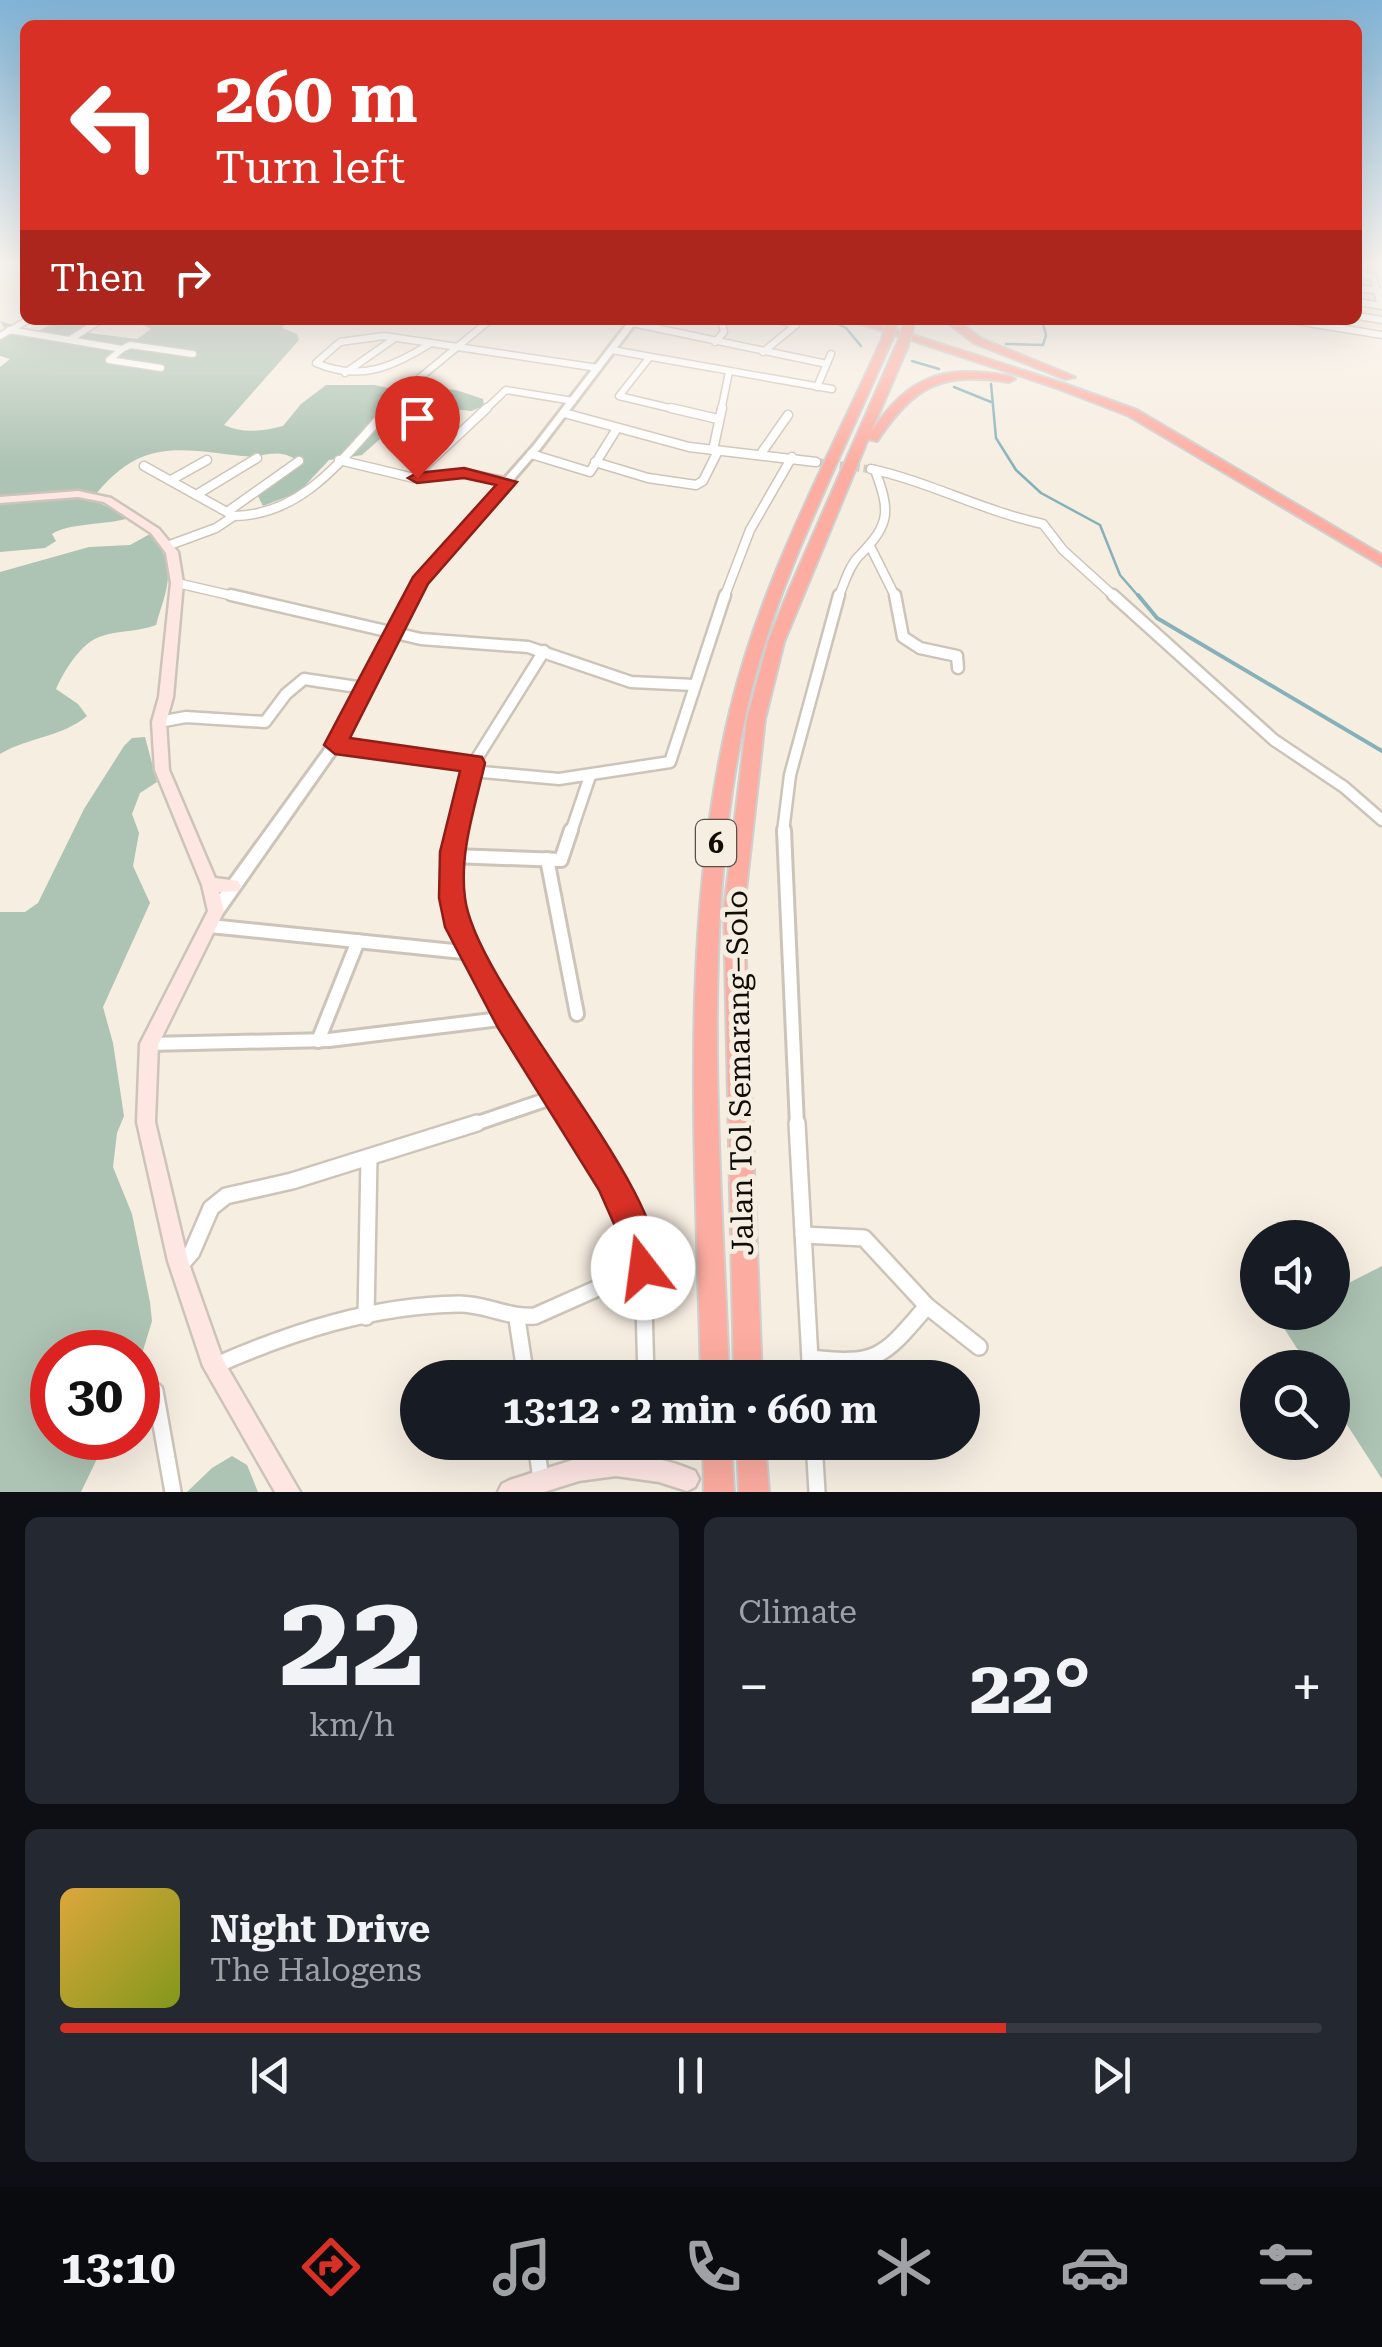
<!DOCTYPE html>
<meta charset="utf-8">
<style>
body{margin:0;font-family:"Roboto Serif",serif;background:#242831;color:#f1f3f6;height:100vh;display:flex;flex-direction:column;font-size:38px;white-space:nowrap}
*{box-sizing:border-box;margin:0}
p{font-size:32px;color:#9ea1a6}
.icon{flex:none;width:55px;height:55px;fill:none;stroke:currentColor;stroke-width:2;stroke-linecap:round;stroke-linejoin:round}
.map{position:relative;height:1492px;overflow:hidden}
.details{display:flex;flex-direction:column;gap:25px;padding:25px;background:#0d0f14;flex:1}
.details>*{flex:none}
.top-card{position:absolute;left:20px;top:20px;width:1342px;height:305px;border-radius:15px;box-shadow:0 10px 40px #0002;background:#d93025;color:#fff;overflow:hidden}
.tools{position:absolute;left:1240px;top:1220px;display:grid;gap:20px}
.tools a{display:grid;place-items:center;width:110px;height:110px;border-radius:50%;background:#171b24;box-shadow:0 10px 40px #0002;font-size:50px}
.speed{position:absolute;left:30px;top:1330px;display:flex;gap:20px;font-size:50px;font-weight:700;text-align:center}
.speed>*{display:grid;place-content:center;width:130px;height:130px;border-radius:50%;background:#171b24;box-shadow:0 10px 40px #0002;line-height:1}
.speed .limit{border:15px solid #d22;background:#fff;color:#111}
.pin{position:absolute;display:grid;place-items:center;width:85px;height:85px;color:#fff;margin:-102px -42px;border-radius:50% 50% 50% 0;rotate:-45deg;box-shadow:0 0 10px #0007}
.pin .icon{rotate:45deg}
.me{position:absolute;width:110px;margin:-55px;rotate:345deg;stroke-linejoin:round;filter:drop-shadow(0 0 8px #0008)}
.turn{display:flex;align-items:center;gap:35px;height:210px;padding:0 30px;font-size:45px}
.turn .icon{width:130px;height:130px;stroke-width:2.5}
.turn b{display:block;font-size:70px;line-height:85px}
.then{display:flex;align-items:center;height:95px;padding:0 30px;background:#0003;gap:20px;font-size:38px}
.big{font-size:75px;font-weight:700;line-height:1.1}
.details .tile{flex:1;display:flex;flex-direction:column;justify-content:center;gap:15px;min-width:0;padding:0 35px;border-radius:15px;background:#242831}
.details .dial{align-items:center;gap:0}
.dial b{font-size:130px;line-height:1}
.song{display:flex;align-items:center;gap:30px}
.cover{width:120px;height:120px;border-radius:15px;background:linear-gradient(135deg,hsl(40 70% 55%),hsl(70 70% 35%))}
.played{height:10px;border-radius:5px;background:linear-gradient(90deg,#d93025 75%,#363941 75%)}
.keys{display:flex;justify-content:space-around;direction:ltr}
.heat{display:flex;justify-content:space-between;align-items:center;font-size:55px;direction:ltr}
.details .tiles{flex:1;display:grid;gap:25px;grid-template-columns:1fr 1fr}
.tile:last-child{grid-column:span 2}
.trip{position:absolute;left:400px;top:1360px;width:580px;height:100px;border-radius:50px;background:#171b24;box-shadow:0 10px 40px #0002;font-weight:700;line-height:100px;text-align:center}
.tab-bar{display:flex;height:160px;justify-content:space-around;align-items:center;background:#090b0e;color:#9ea1a6}
.tab-bar .icon{width:70px;height:70px}
.tab-bar .current{color:#d93025}
.tab-bar b{font-size:45px;color:#f1f3f6}
.map>svg:first-child{display:block}
.green{fill:#adc3b3}
.lines{fill:none;stroke-linecap:round;stroke-linejoin:round}
.stream-far1{stroke:#86b1b9;stroke-width:2.5}
.stream{stroke:#86b1b9;stroke-width:4}
.minor-tunnel{stroke:#d4ccc1;stroke-width:8;stroke-dasharray:8 4;stroke-linecap:butt}
.minor-far4-casing{stroke:#ccc4b8;stroke-width:9}
.minor-far3-casing{stroke:#ccc4b8;stroke-width:11}
.minor-far2-casing{stroke:#ccc4b8;stroke-width:15}
.minor-far1-casing{stroke:#ccc4b8;stroke-width:18}
.minor-casing{stroke:#ccc4b8;stroke-width:20}
.tertiary-casing{stroke:#ccc4b8;stroke-width:6}
.secondary-casing{stroke:#ccc4b8;stroke-width:5}
.motorway-casing{stroke:#cfcfce;stroke-width:4}
.minor-far4{stroke:#fff;stroke-width:6}
.minor-far3{stroke:#fff;stroke-width:8}
.minor-far2{stroke:#fff;stroke-width:10}
.minor-far1{stroke:#fff;stroke-width:12}
.minor{stroke:#fff;stroke-width:15}
.tertiary{fill:#fff;fill-rule:evenodd}
.secondary{fill:#fee6e3;fill-rule:evenodd}
.motorway{fill:#fdaca1;fill-rule:evenodd}
.motorway-bridge-casing{stroke:#cfcfce;stroke-width:14;stroke-linecap:butt}
.motorway-bridge{stroke:#fdaca1;stroke-width:11}
.route{fill:#d93025;stroke:#8d1f18;stroke-width:2.5}
.labels{text-anchor:middle;stroke-width:10;stroke-linejoin:round;paint-order:stroke}
.shield{fill:#f7eee2;stroke:#55504a;stroke-width:2.5}
.shield-label{font-size:28px;font-weight:bold;fill:#100d09}
.street-label{font-size:30px;fill:#100d09;stroke:#f7eee2}
</style>
<div class="map">
<svg width="1382" height="1492" viewBox="0 0 1382 1492">
<rect width="100%" height="100%" fill="#f7eee2"/>
<!-- green -->
<g class="green">
<path d="M43,320L91,322L81,332L137,339L151,329L133,320H289L282,328L297,334L299,340L224,425C244,434 263,431 283,426L301,404L326,385H375L401,391L423,387L456,390L483,399L484,406L471,411L454,409L456,400C433,397 409,398 394,417L411,427L422,441L411,445L380,439L362,455L329,460L299,492L263,506L258,496L301,463C277,445 266,459 242,456C174,448 139,439 92,499L129,518C107,525 68,523 52,534L56,541L45,548L0,552V367L10,359L0,356V340L8,334L0,321L36,332L54,323Z"/>
<path d="M150,534C179,567 167,587 156,625C138,632 120,630 102,636C81,642 64,671 56,689L78,704L87,716C62,737 29,737 0,754V572L89,547L130,545Z"/>
<path d="M145,737L157,782L140,793L132,814L139,833L133,866L150,903L103,1007L113,1043L124,1116L117,1133L113,1167L132,1214L150,1302L152,1321L138,1367V1352H52V1438H107L81,1492H0V912H25L38,903L84,809L124,746L132,738Z"/>
<path d="M1382,1266V1479L1333,1403L1332,1368L1309,1367L1278,1319L1291,1313L1332,1312L1333,1291Z"/>
<path d="M232,1456L247,1465L258,1492H187L212,1468Z"/>
</g>
<g class="lines">
<!-- stream-far1 -->
<g class="stream-far1">
<path d="M831,320L846,328L861,346"/>
<path d="M1006,344L1043,345L1046,335L1042,320"/>
<path d="M912,361L939,369"/>
<path d="M991,384L996,438L1016,470L1041,493L1100,525L1120,575L1140,598"/>
<path d="M954,387L991,402"/>
</g>
<!-- stream -->
<path class="stream" d="M1138,595L1157,618L1382,751"/>
<!-- minor-tunnel -->
<path class="minor-tunnel" d="M816,462L868,469"/>
<!-- minor-far4 casing -->
<g class="minor-far4-casing">
<g id="minor-far4">
<path d="M1358,274L1373,277L1381,305"/>
<path d="M1358,288L1381,291"/>
<path d="M1358,302L1382,306"/>
<path d="M1358,316L1382,320"/>
<path d="M1290,320L1382,335"/>
<path d="M632,323L827,364"/>
<path d="M9,330L69,340L101,320"/>
<path d="M0,336L28,320"/>
<path d="M384,336L431,343C393,367 360,382 316,363L340,342Z"/>
<path d="M69,340L122,349L109,360L161,368"/>
<path d="M715,342L724,332L721,320"/>
<path d="M431,343L598,368"/>
<path d="M122,349L130,345L193,354"/>
<path d="M612,350L832,389"/>
<path d="M763,352L796,325L777,320"/>
<path d="M649,358L619,396L682,411"/>
<path d="M345,373L395,338"/>
<path d="M817,387L831,354"/>
<path d="M387,411L411,385L490,320"/>
<path d="M484,411L506,390L573,401"/>
<path d="M721,411L729,372"/>
</g>
</g>
<!-- minor-far3 casing -->
<g class="minor-far3-casing">
<g id="minor-far3">
<path d="M671,408L718,419"/>
<path d="M564,413L689,447L816,462"/>
<path d="M713,450L722,408"/>
<path d="M531,454L590,472L616,430"/>
<path d="M760,455L788,415"/>
<path d="M339,460L414,478L464,473L508,482"/>
<path d="M595,462L648,478L696,485L703,481L718,451"/>
<path d="M144,466L234,516L216,528L167,546"/>
<path d="M871,469C930,482 983,511 1043,524L1063,550L1116,598"/>
<path d="M413,477L487,408"/>
<path d="M171,480L207,460"/>
<path d="M196,495L257,458"/>
<path d="M227,512L299,461"/>
<path d="M234,516C305,515 345,455 389,408"/>
<path d="M871,548L896,598"/>
<path d="M177,583L242,598"/>
<path d="M724,598L750,530L792,457"/>
<path d="M838,598C844,585 849,565 860,555C891,523 890,511 875,470"/>
</g>
</g>
<!-- minor-far2 casing -->
<g class="minor-far2-casing">
<g id="minor-far2">
<path d="M231,595L421,639L528,647L631,682L694,685"/>
<path d="M895,595L903,637L920,648L957,656L958,668"/>
<path d="M1113,595L1274,740L1344,787L1382,820"/>
<path d="M159,722L186,717L265,722L286,694L304,679L364,688"/>
<path d="M335,745L474,763"/>
<path d="M471,771L559,779L670,762L725,595"/>
<path d="M458,832L474,763L544,651"/>
<path d="M571,832L590,776"/>
<path d="M783,832L790,775L839,595"/>
</g>
</g>
<!-- minor-far1 casing -->
<g class="minor-far1-casing">
<g id="minor-far1">
<path d="M458,830C453,852 449,876 452,899C459,957 544,1073 578,1126"/>
<path d="M784,830L797,1126"/>
<path d="M452,856L561,860L571,830"/>
<path d="M547,859L577,1014"/>
<path d="M210,926L473,953"/>
<path d="M318,1041L358,941"/>
<path d="M149,1044L329,1040L508,1018"/>
<path d="M469,1126L557,1096"/>
</g>
</g>
<!-- minor casing -->
<g class="minor-casing">
<g id="minor">
<path d="M576,1123L629,1215L643,1268L646,1378"/>
<path d="M797,1123L811,1378"/>
<path d="M803,1235L864,1238L927,1306"/>
<path d="M180,1266L192,1252L211,1208L226,1196L292,1181L477,1123"/>
<path d="M366,1317L369,1158"/>
<path d="M517,1319L526,1378"/>
<path d="M810,1358C879,1366 884,1356 927,1306L979,1347"/>
<path d="M214,1366C291,1332 374,1305 459,1304C486,1304 508,1318 535,1316L643,1268"/>
<path d="M155,1391L173,1492"/>
<path d="M536,1442L541,1480"/>
<path d="M649,1442L650,1466"/>
<path d="M814,1442L817,1492"/>
</g>
</g>
<!-- tertiary casing -->
<g class="tertiary-casing">
<path id="tertiary" d="M630,320H638L540,449L424,583L339,748L221,916L216,917L211,916L209,911L211,906L330,742L416,579L534,445Z"/>
</g>
<!-- secondary casing -->
<g class="secondary-casing">
<g id="secondary">
<path d="M78,491L111,498L159,529L178,552L183,583L173,697L166,722L169,770L215,878L238,881L241,886L238,891L219,892L224,911L158,1045L155,1122L188,1261L223,1360L300,1492H275L203,1366L168,1261L137,1122L140,1044L208,911L202,885L155,770L152,722L159,697L171,583L166,553L151,533L104,502L78,497L0,503V497Z"/>
<path d="M616,1453C643,1455 670,1460 695,1471L699,1479L695,1487L687,1491L659,1482L616,1476L579,1481L544,1492H498L502,1484L510,1480L579,1458Z"/>
</g>
</g>
<!-- motorway casing -->
<g class="motorway-casing">
<g id="motorway">
<path d="M850,320H866L1062,383L1137,410L1382,555V566L1129,416L1054,387Z"/>
<path d="M944,320H956L982,339L1075,377L1065,379L974,343Z"/>
<path d="M887,336L892,339C840,461 775,582 746,713C699,930 721,1157 729,1378H701C696,1157 678,928 730,711C761,581 827,461 882,339Z"/>
<path d="M902,343L908,346L871,432C910,375 942,365 1009,376L1015,379L1009,382C941,372 916,384 877,441L868,439L784,642L765,719L744,909L762,1378H734L724,909L747,719L768,642L789,590L896,346Z"/>
<path d="M703,1442H731L734,1492H704Z"/>
<path d="M737,1442H765L769,1492H739Z"/>
</g>
</g>
<!-- minor-far4 -->
<use href="#minor-far4" class="minor-far4"/>
<!-- minor-far3 -->
<use href="#minor-far3" class="minor-far3"/>
<!-- minor-far2 -->
<use href="#minor-far2" class="minor-far2"/>
<!-- minor-far1 -->
<use href="#minor-far1" class="minor-far1"/>
<!-- minor -->
<use href="#minor" class="minor"/>
<!-- tertiary -->
<use href="#tertiary" class="tertiary"/>
<!-- secondary -->
<use href="#secondary" class="secondary"/>
<!-- motorway -->
<use href="#motorway" class="motorway"/>
<!-- motorway-bridge casing -->
<g class="motorway-bridge-casing">
<g id="motorway-bridge">
<path d="M887,339L892,323"/>
<path d="M902,346L909,325"/>
</g>
</g>
<!-- motorway-bridge -->
<use href="#motorway-bridge" class="motorway-bridge"/>
</g>
<!-- sky -->
<linearGradient id="sky" x2="0" y2="1"><stop stop-color="#81b3d5"/><stop offset="0.56" stop-color="#fbf7f2"/><stop offset="1" stop-color="#fbf7f2" stop-opacity="0"/></linearGradient>
<rect width="1382" height="468" fill="url(#sky)"/>
<!-- route -->
<path class="route" d="M464,468L517,482L428,584L350,738L482,757L485,763C475,807 459,853 465,898C476,990 685,1207 655,1279L643,1284L631,1279L622,1242L599,1190L498,1028L445,927L439,898L440,852L460,771L335,754L324,745L413,577L496,485L464,478L417,483L408,478L417,473Z"/>
<g class="labels">
<!-- shield labels -->
<rect class="shield" x="696" y="820" width="40" height="46" rx="8"/>
<g class="shield-label">
<text x="716" y="853">6</text>
</g>
<!-- street labels -->
<g class="street-label">
<text transform="translate(740 1073) rotate(-91)" y="10">Jalan Tol Semarang–Solo</text>
</g>
</g>
</svg>
<div class="tools">
<a><svg class="icon" aria-label="sound" viewBox="0 0 24 24"><path d="M4 9h4l5-4v14l-5-4H4zM17 9q2 3 0 6"/></svg></a>
<a><svg class="icon" aria-label="search" viewBox="0 0 24 24"><circle cx="10" cy="10" r="6"/><path d="M15 15l6 6"/></svg></a>
</div>
<div class="speed"><div class="limit">30</div></div>
<div class="pin" style="left:417px;top:478px;background:#d93025"><svg class="icon" aria-label="arrive" viewBox="0 0 24 24"><path d="M6 21V4h12l-3 4 3 4H6"/></svg></div>
<svg class="me" style="left:643px;top:1268px" viewBox="-20 -20 40 40"><circle r="19" fill="#fff"/><path d="M0-13L10 11 0 6-10 11z" fill="#d93025"/></svg>
<div class="trip">13:12 · 2 min · 660 m</div>
<div class="top-card">
<div class="turn"><svg class="icon" aria-label="left" viewBox="0 0 24 24"><path d="M17 20v-9H6M10 6l-5 5 5 5"/></svg><div><b>260 m</b>Turn left</div></div>
<div class="then">Then<svg class="icon" aria-label="right" viewBox="0 0 24 24"><path d="M7 20v-9h11M14 6l5 5-5 5"/></svg></div>
</div>
</div>
<section class="details">
<div class="tiles">
<div class="tile dial"><b>22</b><p>km/h</p></div>
<div class="tile"><p>Climate</p>
<div class="heat"><a>−</a><b class="big">22°</b><a>+</a></div>
</div>
<div class="tile">
<div class="song"><i class="cover"></i><div><b>Night Drive</b><p>The Halogens</p></div></div>
<div class="played"></div>
<div class="keys"><svg class="icon" aria-label="previous" viewBox="0 0 24 24"><path d="M18 5L8 12l10 7zM5 5v14"/></svg><svg class="icon" aria-label="pause" viewBox="0 0 24 24"><path d="M8 5v14M16 5v14"/></svg><svg class="icon" aria-label="next" viewBox="0 0 24 24"><path d="M6 5l10 7-10 7zM19 5v14"/></svg></div>
</div>
</div>
</section>
<nav class="tab-bar">
<b>13:10</b>
<svg class="icon current" aria-label="directions" viewBox="0 0 24 24"><path d="M12 3l9 9-9 9-9-9zM9 14v-3h6M13 9l2 2-2 2"/></svg>
<svg class="icon" aria-label="music" viewBox="0 0 24 24"><path d="M9 18V5l10-2v13"/><circle cx="6" cy="18" r="3"/><circle cx="16" cy="16" r="3"/></svg>
<svg class="icon" aria-label="phone" viewBox="0 0 24 24"><path d="M5 4h4l2 5-3 2q2 4 5 5l2-3 5 2v4C11 20 4 13 5 4z"/></svg>
<svg class="icon" aria-label="climate" viewBox="0 0 24 24"><path d="M12 3v18M4 7l16 10M4 17L20 7"/></svg>
<svg class="icon" aria-label="car" viewBox="0 0 24 24"><path d="M5 17H2v-5l4-1 3-4h7l3 4 3 1v5h-3M9 17h6M6 11h13"/><circle cx="7" cy="17" r="2"/><circle cx="17" cy="17" r="2"/></svg>
<svg class="icon" aria-label="filters" viewBox="0 0 24 24"><path d="M4 7h16M4 17h16"/><circle cx="9" cy="7" r="2"/><circle cx="15" cy="17" r="2"/></svg>
</nav>
